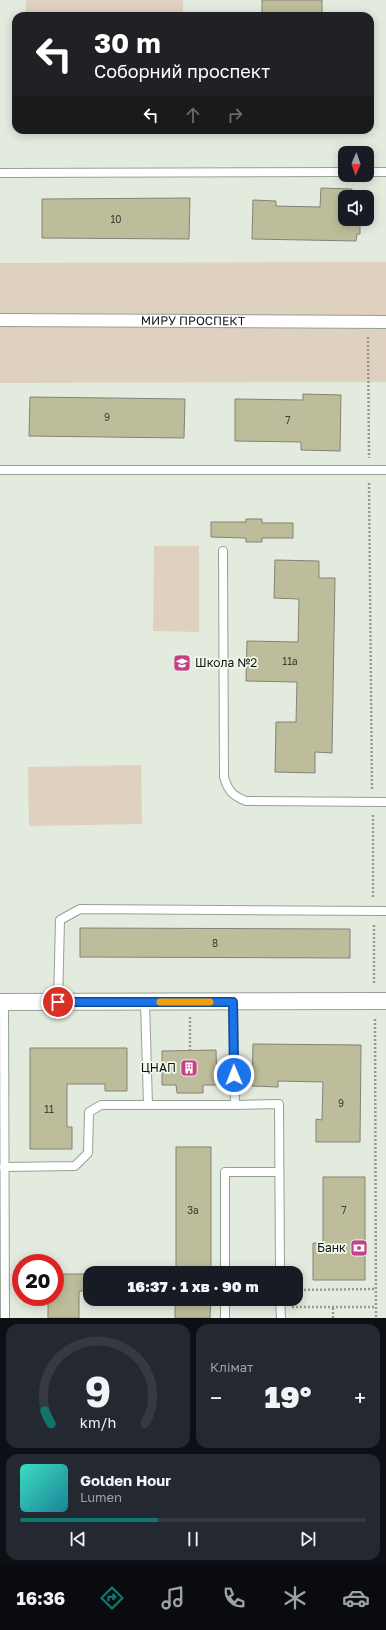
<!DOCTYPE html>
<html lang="uk">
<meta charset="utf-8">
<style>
body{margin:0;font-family:"Golos Text",sans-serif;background:#242831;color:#f1f3f6;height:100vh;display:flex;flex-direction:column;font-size:15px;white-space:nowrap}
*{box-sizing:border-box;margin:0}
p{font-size:13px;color:#9ea1a6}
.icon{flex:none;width:22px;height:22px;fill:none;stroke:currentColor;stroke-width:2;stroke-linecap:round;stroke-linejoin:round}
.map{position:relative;height:1318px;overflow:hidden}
.side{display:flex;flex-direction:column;gap:6px;padding:6px;background:#0d0f14;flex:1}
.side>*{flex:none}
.banner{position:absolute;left:12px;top:12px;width:362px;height:122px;border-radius:12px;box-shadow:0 2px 10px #0003;background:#202124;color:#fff;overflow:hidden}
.needle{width:26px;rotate:182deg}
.tools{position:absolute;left:338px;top:146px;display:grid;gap:8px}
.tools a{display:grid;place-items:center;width:36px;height:36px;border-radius:8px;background:#171b24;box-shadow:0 2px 10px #0003;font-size:20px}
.speed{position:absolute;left:12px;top:1254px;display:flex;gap:8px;font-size:20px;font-weight:700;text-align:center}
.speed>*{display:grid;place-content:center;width:52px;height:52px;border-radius:50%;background:#171b24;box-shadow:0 2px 10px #0003;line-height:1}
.speed .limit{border:6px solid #d22;background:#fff;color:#111}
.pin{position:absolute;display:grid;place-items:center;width:34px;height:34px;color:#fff;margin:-17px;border:2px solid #fff;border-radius:50%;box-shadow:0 1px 4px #0007}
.me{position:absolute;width:44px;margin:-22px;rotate:359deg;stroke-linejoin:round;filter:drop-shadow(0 0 3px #0008)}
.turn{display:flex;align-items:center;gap:14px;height:84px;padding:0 16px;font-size:18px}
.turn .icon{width:52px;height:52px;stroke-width:2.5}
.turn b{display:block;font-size:28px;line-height:34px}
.lanes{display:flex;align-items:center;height:38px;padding:0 16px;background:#0003;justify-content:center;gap:20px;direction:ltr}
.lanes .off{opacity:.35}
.big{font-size:30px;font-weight:800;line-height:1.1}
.side .card{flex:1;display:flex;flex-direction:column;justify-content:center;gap:6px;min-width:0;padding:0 14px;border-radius:12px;background:#242831}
.side .dial{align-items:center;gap:0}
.dial svg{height:104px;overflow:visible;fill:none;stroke:#363941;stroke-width:7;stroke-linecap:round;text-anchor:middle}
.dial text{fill:#f1f3f6;stroke:none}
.song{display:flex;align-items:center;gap:12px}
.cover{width:48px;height:48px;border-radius:6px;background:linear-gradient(135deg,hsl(170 70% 55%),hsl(190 70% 35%))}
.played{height:4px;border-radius:2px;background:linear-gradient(90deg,#0f766e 40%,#363941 40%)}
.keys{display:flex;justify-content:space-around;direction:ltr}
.heat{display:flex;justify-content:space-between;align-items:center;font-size:22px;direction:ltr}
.side .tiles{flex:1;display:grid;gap:6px;grid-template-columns:1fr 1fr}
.card:last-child{grid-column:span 2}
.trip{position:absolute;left:83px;top:1266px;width:220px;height:40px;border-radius:12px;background:#171b24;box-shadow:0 2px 10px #0003;font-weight:800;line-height:40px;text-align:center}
.tab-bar{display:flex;height:64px;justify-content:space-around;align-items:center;background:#090b0e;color:#9ea1a6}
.tab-bar .icon{width:28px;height:28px}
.tab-bar .on{color:#0f766e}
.tab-bar b{font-size:18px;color:#f1f3f6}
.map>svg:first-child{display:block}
.green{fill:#ded1c0}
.building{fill:#bebd9b;stroke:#838275}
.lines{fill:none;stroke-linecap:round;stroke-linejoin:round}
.service-casing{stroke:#98a094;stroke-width:10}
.pedestrian-casing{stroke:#98a094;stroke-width:14}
.minor-casing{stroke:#98a094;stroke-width:18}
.path{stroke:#949a91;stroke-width:2.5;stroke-dasharray:2 2;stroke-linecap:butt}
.service{stroke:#fff;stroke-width:8}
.pedestrian{stroke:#fff;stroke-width:12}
.minor{stroke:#fff;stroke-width:16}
.route-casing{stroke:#114b97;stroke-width:10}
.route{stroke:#1a73e8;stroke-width:7}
.slow{stroke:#f59e0b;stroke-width:7}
.labels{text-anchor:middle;stroke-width:3.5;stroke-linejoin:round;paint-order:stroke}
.number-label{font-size:10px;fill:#3c3e32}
.street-label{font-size:12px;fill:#10130f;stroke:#f0f9ec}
.poi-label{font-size:12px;fill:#10130f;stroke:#f0f9ec;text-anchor:end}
</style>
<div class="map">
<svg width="386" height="1318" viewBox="0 0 386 1318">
<rect width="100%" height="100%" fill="#e3ebdf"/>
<!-- green -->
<g class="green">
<rect x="26" y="0" width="157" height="16"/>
<path d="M386,262V382L0,383V263Z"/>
<path d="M154,546H199V632L153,631Z"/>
<path d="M141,765L142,824L29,826L28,767Z"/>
</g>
<!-- building -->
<g class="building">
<rect x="262" y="0" width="60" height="16"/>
<path d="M321,188L352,189V197H345V219H357V222H360V234H357L356,241L252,239L253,200L276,201V206L320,207Z"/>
<path d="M190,198L189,239L42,238V199Z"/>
<path d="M303,394L341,395L340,451L301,450V442L235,441V399L303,400Z"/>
<path d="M30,397L185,399L184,438L29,436Z"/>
<path d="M246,519H262V523H293V538H262V542H246V538L211,537V522H246Z"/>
<path d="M275,560L319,561V578H335L332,753L315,752V773L275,772L276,722H296L297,682L246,681L247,641L298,642L299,599L274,598Z"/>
<path d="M80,928L350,929V958L80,957Z"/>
<path d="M253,1044L361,1045L360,1142H316V1119L322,1120L323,1082L278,1081V1087L252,1086Z"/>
<path d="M30,1048H127V1091H105V1084H67V1127H72V1149H30Z"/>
<path d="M216,1050L217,1085H203V1093H177L176,1085H162V1051Z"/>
<rect x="176" y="1147" width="35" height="126"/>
<path d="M323,1177H365V1280H313V1243H323Z"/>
<path d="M55,1274H90V1291H79V1318H48V1297H55Z"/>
<path d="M175,1299H211L210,1318H175Z"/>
</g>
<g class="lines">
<!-- service casing -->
<g class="service-casing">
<g id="service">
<path d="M367,172H386"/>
<path d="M0,173L345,172"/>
<path d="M0,470H386"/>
<path d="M223,551L224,777C228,791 233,796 246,801L386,802"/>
<path d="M233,1001L235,1105L279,1104L280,1273"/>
<path d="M4,1002L5,1318"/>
<path d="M58,1002L60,920L80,909L386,911"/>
<path d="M145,1002L148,1105H235"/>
<path d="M4,1167L75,1166L88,1153L89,1112L101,1105H148"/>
<path d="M225,1273V1172H279"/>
<path d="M280,1299L281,1318"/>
<path d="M225,1318V1299"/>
</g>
</g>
<!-- pedestrian casing -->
<g class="pedestrian-casing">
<g id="pedestrian">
<path id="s1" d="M0,320L386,322"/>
</g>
</g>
<!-- minor casing -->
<g class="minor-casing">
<path id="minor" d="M0,1002L386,1001"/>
</g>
<!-- path -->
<g class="path">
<path d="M368,337L369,458"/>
<path d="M369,483L372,790"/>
<path d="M373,815V898"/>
<path d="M374,925V984"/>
<path d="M375,1019L376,1318"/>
<path d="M190,1051V1017"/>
<path d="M296,1290L376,1289"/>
<path d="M292,1307H376"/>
<path d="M333,1318V1307"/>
</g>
<!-- service -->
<use href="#service" class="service"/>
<!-- pedestrian -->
<use href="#pedestrian" class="pedestrian"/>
<!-- minor -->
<use href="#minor" class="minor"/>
</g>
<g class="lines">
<!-- route casing -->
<g class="route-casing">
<path id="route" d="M58,1002H233L234,1075"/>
</g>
<!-- route -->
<use href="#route" class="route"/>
<!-- slow -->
<path class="slow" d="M160,1002H210"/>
</g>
<!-- icons -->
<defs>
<g id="school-square" transform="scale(0.9)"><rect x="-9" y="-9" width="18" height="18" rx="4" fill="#c44187" stroke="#f0f9ec"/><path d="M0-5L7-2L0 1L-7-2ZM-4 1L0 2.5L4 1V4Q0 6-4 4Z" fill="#fff"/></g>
<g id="building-square" transform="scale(0.9)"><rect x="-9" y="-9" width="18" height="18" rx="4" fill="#c44187" stroke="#f0f9ec"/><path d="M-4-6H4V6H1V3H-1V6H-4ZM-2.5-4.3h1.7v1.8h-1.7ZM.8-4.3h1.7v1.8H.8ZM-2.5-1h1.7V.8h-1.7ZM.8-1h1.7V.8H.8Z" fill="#fff"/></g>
<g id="bank-square" transform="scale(0.9)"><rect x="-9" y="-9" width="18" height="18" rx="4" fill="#c44187" stroke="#f0f9ec"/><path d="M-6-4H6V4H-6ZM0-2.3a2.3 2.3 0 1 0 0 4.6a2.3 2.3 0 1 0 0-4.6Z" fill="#fff"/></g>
</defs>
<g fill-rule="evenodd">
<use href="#school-square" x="182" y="663"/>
<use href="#building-square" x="189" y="1068"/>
<use href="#bank-square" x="359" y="1248"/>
</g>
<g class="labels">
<!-- number labels -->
<g class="number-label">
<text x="116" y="223">10</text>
<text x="107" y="421">9</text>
<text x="288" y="424">7</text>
<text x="290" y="665">11а</text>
<text x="215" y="947">8</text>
<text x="341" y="1107">9</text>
<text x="49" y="1113">11</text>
<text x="193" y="1214">3а</text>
<text x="344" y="1214">7</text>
</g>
<!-- street labels -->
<g class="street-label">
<text dy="4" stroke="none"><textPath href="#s1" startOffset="193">МИРУ ПРОСПЕКТ</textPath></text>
</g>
<!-- poi labels -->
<g class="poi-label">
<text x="195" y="667" text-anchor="start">Школа №2</text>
<text x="176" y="1072">ЦНАП</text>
<text x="346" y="1252">Банк</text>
</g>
</g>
</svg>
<div class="tools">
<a><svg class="needle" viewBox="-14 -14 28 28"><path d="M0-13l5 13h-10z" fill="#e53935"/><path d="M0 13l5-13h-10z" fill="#9ea1a6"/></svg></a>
<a><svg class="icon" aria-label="sound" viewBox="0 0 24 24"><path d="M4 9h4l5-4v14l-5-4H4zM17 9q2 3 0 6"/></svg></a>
</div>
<div class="speed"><div class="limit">20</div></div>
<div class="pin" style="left:58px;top:1002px;background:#d93025"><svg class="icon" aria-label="arrive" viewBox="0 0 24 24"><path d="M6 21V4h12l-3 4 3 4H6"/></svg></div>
<svg class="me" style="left:234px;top:1075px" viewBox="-20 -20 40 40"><circle r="17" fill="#1a73e8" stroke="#fff" stroke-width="3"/><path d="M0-11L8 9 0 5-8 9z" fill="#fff"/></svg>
<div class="trip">16:37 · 1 хв · 90 m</div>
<div class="banner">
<div class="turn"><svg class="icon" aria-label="left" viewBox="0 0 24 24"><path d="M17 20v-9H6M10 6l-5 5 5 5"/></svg><div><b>30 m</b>Соборний проспект</div></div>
<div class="lanes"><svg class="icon" aria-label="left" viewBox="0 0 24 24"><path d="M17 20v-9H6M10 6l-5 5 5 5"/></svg><svg class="icon off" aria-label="ahead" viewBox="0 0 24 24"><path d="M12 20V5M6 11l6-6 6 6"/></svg><svg class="icon off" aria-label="right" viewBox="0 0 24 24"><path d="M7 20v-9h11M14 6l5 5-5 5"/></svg></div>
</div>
</div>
<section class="side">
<div class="tiles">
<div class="card dial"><svg viewBox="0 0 100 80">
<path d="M14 69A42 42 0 1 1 86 69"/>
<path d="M14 69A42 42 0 0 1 9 59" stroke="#0f766e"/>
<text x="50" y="56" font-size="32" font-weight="700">9</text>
<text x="50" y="72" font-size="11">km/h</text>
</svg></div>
<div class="card"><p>Клімат</p>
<div class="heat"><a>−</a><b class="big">19°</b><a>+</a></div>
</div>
<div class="card">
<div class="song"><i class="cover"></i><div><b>Golden Hour</b><p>Lumen</p></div></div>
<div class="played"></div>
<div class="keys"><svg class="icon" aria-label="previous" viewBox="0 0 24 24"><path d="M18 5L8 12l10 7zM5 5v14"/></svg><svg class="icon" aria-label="pause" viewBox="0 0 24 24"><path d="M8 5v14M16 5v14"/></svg><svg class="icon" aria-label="next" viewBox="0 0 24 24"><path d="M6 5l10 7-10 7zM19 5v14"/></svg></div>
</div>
</div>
</section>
<nav class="tab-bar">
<b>16:36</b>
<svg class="icon on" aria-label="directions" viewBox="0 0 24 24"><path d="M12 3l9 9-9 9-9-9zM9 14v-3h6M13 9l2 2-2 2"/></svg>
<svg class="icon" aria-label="music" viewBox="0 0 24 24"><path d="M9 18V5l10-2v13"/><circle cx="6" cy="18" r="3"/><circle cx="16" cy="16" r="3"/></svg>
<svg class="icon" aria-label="phone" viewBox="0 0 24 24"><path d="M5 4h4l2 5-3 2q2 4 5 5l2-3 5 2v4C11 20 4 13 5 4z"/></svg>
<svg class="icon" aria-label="climate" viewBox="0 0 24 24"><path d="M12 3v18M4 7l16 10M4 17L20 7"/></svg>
<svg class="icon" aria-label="car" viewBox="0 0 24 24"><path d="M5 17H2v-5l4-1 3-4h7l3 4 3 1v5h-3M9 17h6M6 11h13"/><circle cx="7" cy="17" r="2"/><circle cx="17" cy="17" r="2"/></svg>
</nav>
